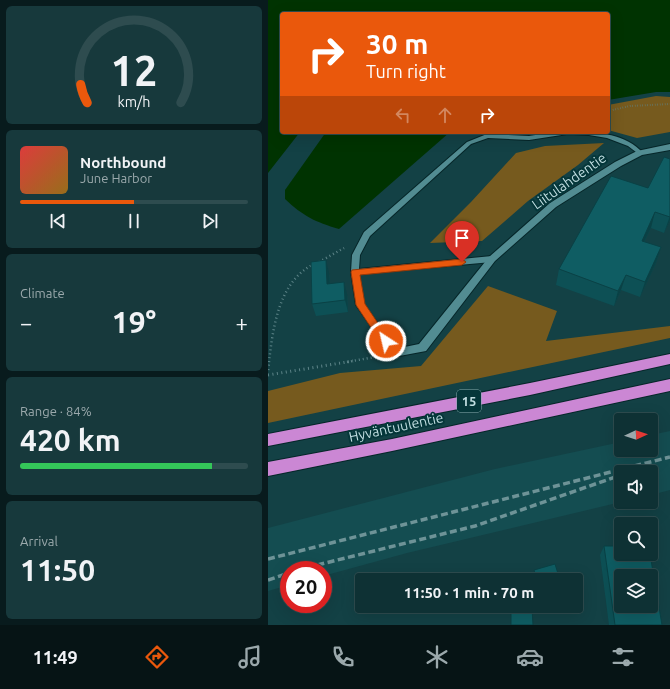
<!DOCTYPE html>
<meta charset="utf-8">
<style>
body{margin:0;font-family:Ubuntu,sans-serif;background:#17393c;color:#f1f3f6;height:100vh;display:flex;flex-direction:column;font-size:15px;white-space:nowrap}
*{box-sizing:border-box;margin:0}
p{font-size:13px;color:#9ba9ac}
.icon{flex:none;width:22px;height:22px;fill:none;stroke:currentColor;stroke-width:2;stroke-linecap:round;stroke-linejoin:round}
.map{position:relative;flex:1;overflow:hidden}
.sheet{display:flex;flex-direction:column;gap:6px;padding:6px;background:#081b1d;width:268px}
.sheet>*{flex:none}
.hud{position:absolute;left:12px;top:12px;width:330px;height:122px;border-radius:4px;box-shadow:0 4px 16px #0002,0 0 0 1px #2e4c4f;background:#ea580c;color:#fff;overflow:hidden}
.needle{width:26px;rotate:87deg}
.fabs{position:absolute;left:346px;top:413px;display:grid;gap:8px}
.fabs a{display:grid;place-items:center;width:44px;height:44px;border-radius:4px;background:#0e3134;box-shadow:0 4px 16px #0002,0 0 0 1px #2e4c4f;font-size:20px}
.speed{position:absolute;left:12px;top:561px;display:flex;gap:8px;font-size:20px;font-weight:700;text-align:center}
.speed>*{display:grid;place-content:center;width:52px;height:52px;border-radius:50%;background:#0e3134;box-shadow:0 4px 16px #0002,0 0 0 1px #2e4c4f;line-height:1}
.speed .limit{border:6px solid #d22;background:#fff;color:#111}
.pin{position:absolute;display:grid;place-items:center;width:34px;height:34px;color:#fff;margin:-41px -17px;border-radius:50% 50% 50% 0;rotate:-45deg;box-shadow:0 0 4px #0007}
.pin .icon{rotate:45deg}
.me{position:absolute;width:44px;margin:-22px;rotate:325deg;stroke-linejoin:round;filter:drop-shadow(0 0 3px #0008)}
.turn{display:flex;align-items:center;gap:14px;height:84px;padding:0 20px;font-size:18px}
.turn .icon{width:52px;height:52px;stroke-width:2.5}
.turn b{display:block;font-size:28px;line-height:34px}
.lanes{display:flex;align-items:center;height:38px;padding:0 20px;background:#0003;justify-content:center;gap:20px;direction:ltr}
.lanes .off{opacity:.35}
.big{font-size:30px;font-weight:700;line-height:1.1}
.sheet .widget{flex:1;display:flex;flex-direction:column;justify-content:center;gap:6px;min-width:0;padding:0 14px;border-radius:6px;background:#17393c}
.sheet .dial{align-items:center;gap:0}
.dial svg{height:104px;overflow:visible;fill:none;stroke:#2e4c4f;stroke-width:7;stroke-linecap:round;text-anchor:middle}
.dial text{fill:#f1f3f6;stroke:none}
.song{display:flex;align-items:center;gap:12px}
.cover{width:48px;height:48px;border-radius:6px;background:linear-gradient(135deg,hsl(0 70% 55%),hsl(40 70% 35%))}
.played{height:4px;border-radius:2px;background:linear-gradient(90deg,#ea580c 50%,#2e4c4f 50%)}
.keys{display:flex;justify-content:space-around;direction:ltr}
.heat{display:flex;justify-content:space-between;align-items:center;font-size:22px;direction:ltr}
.charge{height:6px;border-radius:3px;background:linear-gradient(90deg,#34c759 84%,#2e4c4f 0)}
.trip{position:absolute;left:87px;top:573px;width:228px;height:40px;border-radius:4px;background:#0e3134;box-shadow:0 4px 16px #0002,0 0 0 1px #2e4c4f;font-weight:700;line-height:40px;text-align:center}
.dock{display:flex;height:64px;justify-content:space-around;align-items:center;background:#061415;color:#9ba9ac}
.dock .icon{width:28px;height:28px}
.dock .selected{color:#ea580c}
.dock b{font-size:18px;color:#f1f3f6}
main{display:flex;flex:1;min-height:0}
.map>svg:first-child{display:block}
.built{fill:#144d51}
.green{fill:#765a1e}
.water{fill:#003301}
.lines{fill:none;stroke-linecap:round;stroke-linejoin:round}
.lane-casing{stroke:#062629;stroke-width:2}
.street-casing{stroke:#062629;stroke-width:2}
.highway-casing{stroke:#062629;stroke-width:2}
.path-far2{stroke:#5d8488;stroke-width:2;stroke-dasharray:0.5 2;stroke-linecap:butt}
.path-far1{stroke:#5d8488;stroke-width:2.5;stroke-dasharray:1 3;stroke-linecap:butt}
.path{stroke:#5d8488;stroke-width:3;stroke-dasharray:1 3.5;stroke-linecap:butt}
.lane{fill:#528c92;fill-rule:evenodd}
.street{fill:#528c92;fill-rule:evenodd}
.highway{fill:#cb87d4;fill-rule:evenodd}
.rail{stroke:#6e9397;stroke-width:3.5;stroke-dasharray:7 3.5;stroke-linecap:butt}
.wall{fill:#0d5055}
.shaded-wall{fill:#0a4145}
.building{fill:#0f5d63;stroke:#0a4145;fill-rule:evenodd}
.route{fill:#ea580c;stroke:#983908}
.labels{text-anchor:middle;stroke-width:4;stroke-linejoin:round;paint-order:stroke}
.shield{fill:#05373a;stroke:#89acaf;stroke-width:1}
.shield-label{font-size:13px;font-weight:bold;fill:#c1dee1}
.street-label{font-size:14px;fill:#c1dee1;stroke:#05373a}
</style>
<main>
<section class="sheet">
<div class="widget dial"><svg viewBox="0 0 100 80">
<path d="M14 69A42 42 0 1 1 86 69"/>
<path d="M14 69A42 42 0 0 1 9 55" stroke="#ea580c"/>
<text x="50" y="56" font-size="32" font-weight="700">12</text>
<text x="50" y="72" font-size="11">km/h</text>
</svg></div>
<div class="widget">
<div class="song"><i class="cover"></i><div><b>Northbound</b><p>June Harbor</p></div></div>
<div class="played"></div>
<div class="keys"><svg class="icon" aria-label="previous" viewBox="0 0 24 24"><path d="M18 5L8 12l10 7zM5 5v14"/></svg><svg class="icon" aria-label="pause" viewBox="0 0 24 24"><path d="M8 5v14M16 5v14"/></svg><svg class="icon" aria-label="next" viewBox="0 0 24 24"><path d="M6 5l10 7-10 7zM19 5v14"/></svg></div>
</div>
<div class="widget"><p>Climate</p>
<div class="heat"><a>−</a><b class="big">19°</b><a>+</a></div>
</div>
<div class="widget"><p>Range · 84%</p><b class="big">420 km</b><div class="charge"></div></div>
<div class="widget"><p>Arrival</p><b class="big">11:50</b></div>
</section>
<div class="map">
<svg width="402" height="625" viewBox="0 0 402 625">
<rect width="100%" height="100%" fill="#134145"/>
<!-- built -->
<path class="built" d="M402,431V490L383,495V472H353V502L139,553L55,576V570H21V585L0,591V528L227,469L353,442V450H383V435Z"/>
<!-- green -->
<g class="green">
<path d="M388,96L402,97V132L369,138L340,130V105Z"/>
<path d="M336,143L310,165L260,201L214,241L162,243L203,202L248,153L277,146Z"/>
<path d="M220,286L289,311L278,341L402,326V338L0,423V391L72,373L153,366Z"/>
</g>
<!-- water -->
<g class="water">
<path d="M0,0H402V92H388L340,100V14H14V132H32L0,173Z"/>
<path d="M58,132H182L71,229C47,222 35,216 17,199V190Z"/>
</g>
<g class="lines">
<!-- lane casing -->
<g class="lane-casing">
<path id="lane" d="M287,132C316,132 354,129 375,153L372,155L360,146L339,138L321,135L300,134L261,140L220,138L203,144L102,236L92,255L91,269L224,256L228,259L224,262L91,274L96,304L130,353L129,355L126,356L123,355L88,305L83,272L84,255L96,232L199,142L219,134L261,136Z"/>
</g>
<!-- street casing -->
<g class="street-casing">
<path id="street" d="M402,144V150L374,155L353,166L288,207L227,261L158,351L126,357L122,356L121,353L122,350L151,344L221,257L282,203L347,162L369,151Z"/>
</g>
<!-- highway casing -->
<g class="highway-casing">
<g id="highway">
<path d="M402,354V364L262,395L0,446V434L262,383Z"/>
<path d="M402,379V391L124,451L0,476V462L124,439Z"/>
</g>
</g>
<!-- path-far2 -->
<path class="path-far2" d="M340,111L362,106L402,104"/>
<!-- path-far1 -->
<g class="path-far1">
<path d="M51,262L76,248"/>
<path d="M1,362C5,327 11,281 46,264"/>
<path d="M79,362L112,356"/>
</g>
<!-- path -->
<g class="path">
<path d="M0,370L1,361"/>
<path d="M0,375L85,361"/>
</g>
<!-- lane -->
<use href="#lane" class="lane"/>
<!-- street -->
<use href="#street" class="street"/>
<!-- highway -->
<use href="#highway" class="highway"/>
<!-- rail -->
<g class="rail">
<path d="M0,559L402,457"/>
<path d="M29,570L207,526L353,475"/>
<path d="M0,580L21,573"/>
</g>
</g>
<!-- wall -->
<g class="wall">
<path d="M402,159V220L396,233L383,228L376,242L393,247L388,263L372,297L353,290L346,306L288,285L291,269L380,188Z"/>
<path d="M61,273L62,283L79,294L80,312L48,316L44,304Z"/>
<path d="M336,546L394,625H341L332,555Z"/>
<path d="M266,570L292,580H268L266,573Z"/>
</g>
<!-- shaded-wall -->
<g class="shaded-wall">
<path d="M387,212L383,228L369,256L374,241Z"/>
<path d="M402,216V220L396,233Z"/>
<path d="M393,247L388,263L372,297L377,282Z"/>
<path d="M58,260L61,273L63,296L59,284Z"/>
<path d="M358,275L353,290L346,306L350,291Z"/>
<path d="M76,282L79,294L80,312L77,300Z"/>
</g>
<!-- building -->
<g class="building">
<path d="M396,157L402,159V217L387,212L374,241L393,247L377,282L358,275L350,291L291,269L343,176L380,188Z"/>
<path d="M58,260L59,284L76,282L77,300L44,304L43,262Z"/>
<path d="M336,546H353V554H382L394,625H347ZM353,576H383V606H353Z"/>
<path d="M287,564L292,580H269L266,570Z"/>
<path d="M243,608H264L265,625H243Z"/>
</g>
<!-- route -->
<path class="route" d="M194,259L198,262L194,265L92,275L97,304L122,341L121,344H114L88,305L83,272L84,270Z"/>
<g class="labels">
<!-- shield labels -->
<rect class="shield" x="189" y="390" width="24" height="22" rx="3"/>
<g class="shield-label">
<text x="201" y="406">15</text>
</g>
<!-- street labels -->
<g class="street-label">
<text transform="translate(301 181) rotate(-35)" y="5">Liitulahdentie</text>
<text transform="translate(128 427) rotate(-12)" y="5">Hyväntuulentie</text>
</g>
</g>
</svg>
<div class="fabs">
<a><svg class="needle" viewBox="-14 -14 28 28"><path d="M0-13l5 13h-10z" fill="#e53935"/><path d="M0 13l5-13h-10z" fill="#9ba9ac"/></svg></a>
<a><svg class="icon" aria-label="sound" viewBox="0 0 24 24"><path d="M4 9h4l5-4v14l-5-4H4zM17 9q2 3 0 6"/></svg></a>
<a><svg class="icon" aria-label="search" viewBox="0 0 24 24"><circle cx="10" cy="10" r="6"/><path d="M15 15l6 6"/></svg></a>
<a><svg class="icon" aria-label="layers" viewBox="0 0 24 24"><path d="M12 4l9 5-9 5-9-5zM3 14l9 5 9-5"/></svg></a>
</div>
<div class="speed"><div class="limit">20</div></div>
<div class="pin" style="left:194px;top:262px;background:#d93025"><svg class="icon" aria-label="arrive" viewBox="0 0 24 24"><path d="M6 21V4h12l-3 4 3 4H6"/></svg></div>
<svg class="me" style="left:118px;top:341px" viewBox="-20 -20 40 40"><circle r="17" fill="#ea580c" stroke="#fff" stroke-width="3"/><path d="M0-11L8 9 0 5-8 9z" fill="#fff"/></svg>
<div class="trip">11:50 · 1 min · 70 m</div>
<div class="hud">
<div class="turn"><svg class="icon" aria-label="right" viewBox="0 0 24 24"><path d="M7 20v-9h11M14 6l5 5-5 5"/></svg><div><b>30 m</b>Turn right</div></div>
<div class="lanes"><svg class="icon off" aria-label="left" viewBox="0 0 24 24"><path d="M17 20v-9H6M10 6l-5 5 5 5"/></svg><svg class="icon off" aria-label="ahead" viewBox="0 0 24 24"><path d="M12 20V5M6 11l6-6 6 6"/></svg><svg class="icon" aria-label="right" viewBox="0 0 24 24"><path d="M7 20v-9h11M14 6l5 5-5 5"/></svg></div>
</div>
</div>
</main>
<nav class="dock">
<b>11:49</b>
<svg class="icon selected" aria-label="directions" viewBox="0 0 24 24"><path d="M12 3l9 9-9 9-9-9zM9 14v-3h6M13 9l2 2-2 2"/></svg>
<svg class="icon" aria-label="music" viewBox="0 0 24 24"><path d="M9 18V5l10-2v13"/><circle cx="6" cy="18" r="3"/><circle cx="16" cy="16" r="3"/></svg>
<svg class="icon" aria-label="phone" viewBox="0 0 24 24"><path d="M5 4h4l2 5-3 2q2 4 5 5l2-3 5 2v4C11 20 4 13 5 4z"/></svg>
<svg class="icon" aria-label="climate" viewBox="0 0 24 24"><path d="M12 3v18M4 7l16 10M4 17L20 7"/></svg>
<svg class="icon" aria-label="car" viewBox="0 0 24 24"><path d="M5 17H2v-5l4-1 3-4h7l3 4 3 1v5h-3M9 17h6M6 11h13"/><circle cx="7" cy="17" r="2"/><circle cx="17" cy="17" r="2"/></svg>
<svg class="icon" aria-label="filters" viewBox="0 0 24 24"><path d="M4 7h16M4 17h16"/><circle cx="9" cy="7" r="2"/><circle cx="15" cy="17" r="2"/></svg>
</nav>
